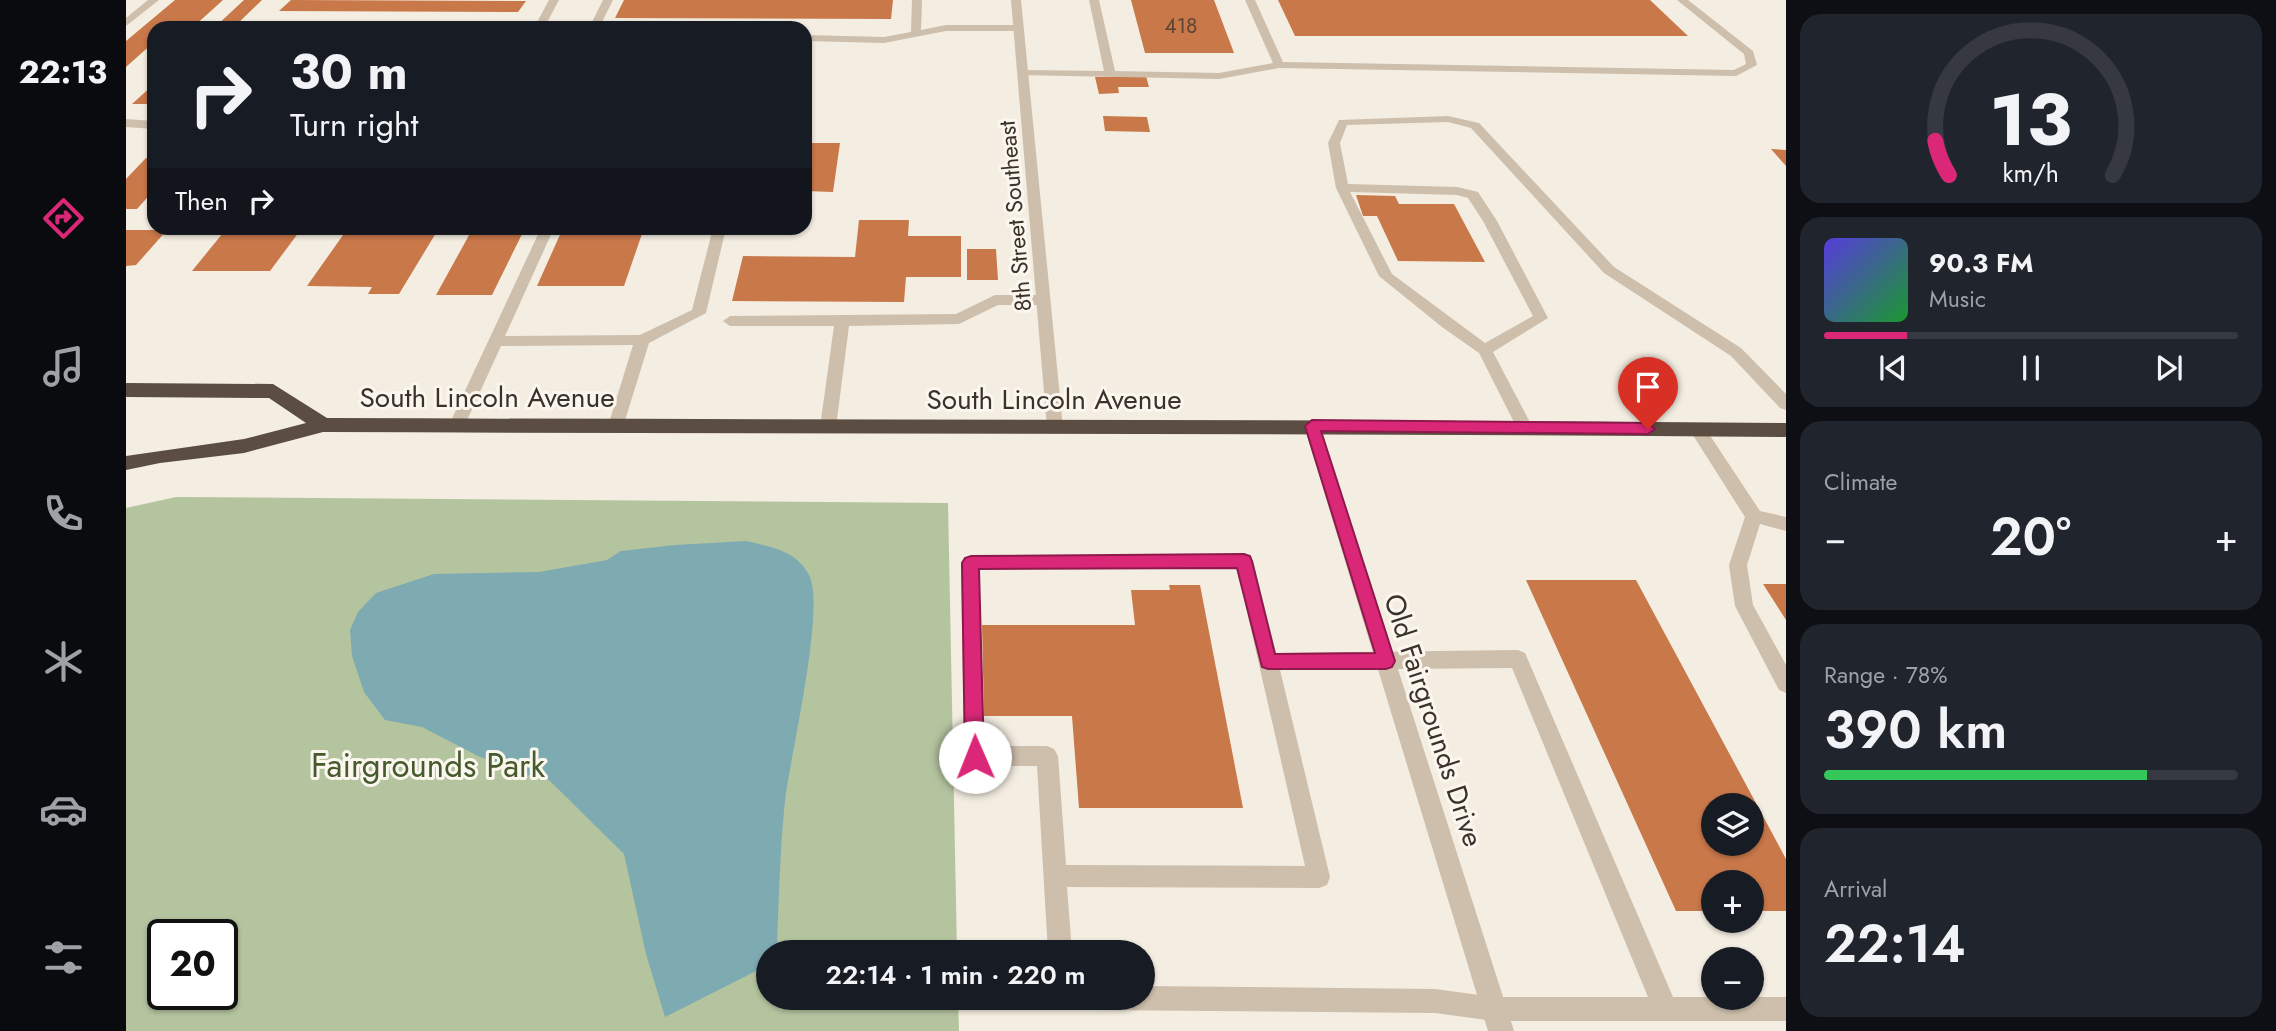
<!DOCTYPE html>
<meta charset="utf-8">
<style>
body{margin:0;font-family:Jost,sans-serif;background:#20242c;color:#f1f3f6;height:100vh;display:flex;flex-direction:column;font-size:26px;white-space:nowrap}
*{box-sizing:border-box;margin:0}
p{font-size:23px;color:#9ea1a6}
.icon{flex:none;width:38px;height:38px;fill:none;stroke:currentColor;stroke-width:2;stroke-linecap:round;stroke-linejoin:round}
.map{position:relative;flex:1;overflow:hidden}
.sheet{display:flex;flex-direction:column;gap:14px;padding:14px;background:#0d0f14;width:490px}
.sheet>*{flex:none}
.guide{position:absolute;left:21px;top:21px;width:665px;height:214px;border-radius:21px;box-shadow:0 2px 5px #0004;background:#171b24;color:#f1f3f6;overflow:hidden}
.buttons{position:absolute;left:1575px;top:793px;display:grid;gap:14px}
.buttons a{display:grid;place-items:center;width:63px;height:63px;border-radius:50%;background:#171b24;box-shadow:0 2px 5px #0004;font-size:35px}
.speed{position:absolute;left:21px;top:919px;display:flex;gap:14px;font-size:35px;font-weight:700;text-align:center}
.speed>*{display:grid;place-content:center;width:91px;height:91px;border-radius:50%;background:#171b24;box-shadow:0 2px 5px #0004;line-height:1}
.speed .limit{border:4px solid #111;border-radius:10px;background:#fff;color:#111}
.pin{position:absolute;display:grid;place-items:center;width:60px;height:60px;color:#fff;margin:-72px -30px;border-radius:50% 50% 50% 0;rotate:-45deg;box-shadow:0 0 7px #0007}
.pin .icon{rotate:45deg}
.me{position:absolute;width:77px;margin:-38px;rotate:359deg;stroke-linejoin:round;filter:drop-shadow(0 0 5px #0008)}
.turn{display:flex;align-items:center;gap:24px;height:147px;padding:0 28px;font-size:32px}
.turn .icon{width:91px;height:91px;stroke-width:2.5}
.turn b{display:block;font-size:49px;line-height:60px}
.then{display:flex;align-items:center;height:66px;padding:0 28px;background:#0003;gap:14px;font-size:26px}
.big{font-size:52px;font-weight:600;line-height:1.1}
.sheet .widget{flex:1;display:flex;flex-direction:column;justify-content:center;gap:10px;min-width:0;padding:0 24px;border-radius:21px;background:#20242c}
.sheet .dial{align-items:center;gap:0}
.dial svg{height:182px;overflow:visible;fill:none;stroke:#363941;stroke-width:7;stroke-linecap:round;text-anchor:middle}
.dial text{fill:#f1f3f6;stroke:none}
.song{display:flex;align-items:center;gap:21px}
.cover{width:84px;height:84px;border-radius:10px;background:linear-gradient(135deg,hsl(250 70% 55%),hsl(130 70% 35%))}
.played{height:7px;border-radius:4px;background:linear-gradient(90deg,#db2777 20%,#363941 20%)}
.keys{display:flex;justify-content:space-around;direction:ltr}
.heat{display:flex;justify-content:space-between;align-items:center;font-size:38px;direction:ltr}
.charge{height:10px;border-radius:5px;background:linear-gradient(90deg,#34c759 78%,#363941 0)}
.trip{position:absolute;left:630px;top:940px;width:399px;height:70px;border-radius:35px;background:#171b24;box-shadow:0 2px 5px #0004;font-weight:600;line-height:70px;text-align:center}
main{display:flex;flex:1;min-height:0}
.tab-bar{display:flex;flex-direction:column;width:126px;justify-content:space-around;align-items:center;background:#090b0e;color:#9ea1a6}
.tab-bar .icon{width:49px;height:49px}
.tab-bar .on{color:#db2777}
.tab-bar b{font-size:32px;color:#f1f3f6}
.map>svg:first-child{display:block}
.green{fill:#b4c49f;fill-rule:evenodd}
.water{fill:#7eaab2}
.building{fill:#c9784a;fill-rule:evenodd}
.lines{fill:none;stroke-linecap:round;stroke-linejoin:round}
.lane{fill:#cdbfac;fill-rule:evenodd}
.street{fill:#cdbfac;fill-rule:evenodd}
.highway{fill:#5c4d42;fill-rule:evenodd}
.route{fill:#db2777;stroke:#8e194d;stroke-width:2}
.labels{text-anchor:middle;stroke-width:6;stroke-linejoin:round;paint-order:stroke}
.far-number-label{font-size:21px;fill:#5e4433}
.far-street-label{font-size:23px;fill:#3b322b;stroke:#fbf7ee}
.street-label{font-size:28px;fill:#3b322b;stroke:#fbf7ee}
.near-park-label{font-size:33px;fill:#455a2d;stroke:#fbf7ee}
</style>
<main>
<nav class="tab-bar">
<b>22:13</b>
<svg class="icon on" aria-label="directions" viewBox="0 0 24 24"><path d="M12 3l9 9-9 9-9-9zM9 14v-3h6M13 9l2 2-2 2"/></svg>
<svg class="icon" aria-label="music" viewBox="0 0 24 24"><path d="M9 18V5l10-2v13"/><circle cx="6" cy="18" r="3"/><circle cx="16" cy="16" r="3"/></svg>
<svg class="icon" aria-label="phone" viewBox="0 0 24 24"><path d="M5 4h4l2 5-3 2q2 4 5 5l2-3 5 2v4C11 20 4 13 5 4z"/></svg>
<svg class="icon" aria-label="climate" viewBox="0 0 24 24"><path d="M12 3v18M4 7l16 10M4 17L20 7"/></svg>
<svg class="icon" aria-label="car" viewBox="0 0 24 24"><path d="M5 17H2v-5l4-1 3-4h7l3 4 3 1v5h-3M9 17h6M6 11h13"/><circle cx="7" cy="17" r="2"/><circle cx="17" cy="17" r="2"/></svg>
<svg class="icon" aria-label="filters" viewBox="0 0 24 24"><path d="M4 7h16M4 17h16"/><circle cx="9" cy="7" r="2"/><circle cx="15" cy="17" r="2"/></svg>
</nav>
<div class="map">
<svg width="1660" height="1031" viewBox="0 0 1660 1031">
<rect width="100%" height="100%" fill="#f4ede1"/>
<!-- green -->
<path class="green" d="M50,497L822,503L831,952H642V998H832L833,1031H0V508ZM37,934H96V994H37Z"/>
<!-- water -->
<path class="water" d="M620,541C645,547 670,550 683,575C700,608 664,757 659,801C654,848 653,897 651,944L648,952H642V965L539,1017L520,954L498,854L423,780L397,774L352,756L296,727L259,720L238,692L226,656L224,630L232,612L250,593L308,574L413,572L481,560L495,551L549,545Z"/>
<!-- building -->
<g class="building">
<path d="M49,0H97L66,28H28V42L0,67V41Z"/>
<path d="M118,0H136L107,28H88Z"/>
<path d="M165,0L400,1L392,12L153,11Z"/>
<path d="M498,0H767L765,19L489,18Z"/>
<path d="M1005,0H1088L1108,53H1019Z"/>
<path d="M1152,0H1524L1562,36H1169Z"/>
<path d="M142,21H387L383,28H134Z"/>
<path d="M1020,76L1023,87H992L993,93L973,94L969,77Z"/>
<path d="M28,84L27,104H6Z"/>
<path d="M977,116L1021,117L1024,132L979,131Z"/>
<path d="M679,143H714L707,192L679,191Z"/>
<path d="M1645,149L1660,150V166Z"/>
<path d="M20,158H28V190L11,209H0V179Z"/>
<path d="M1230,195L1269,196L1273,204H1328L1359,262L1272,261L1251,216H1237Z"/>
<path d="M733,220H783L782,236H835V277H780L778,302L606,301L617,256L729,257Z"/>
<path d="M101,228H176L144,271H66Z"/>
<path d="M222,228H313L273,294H242L246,287L181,286Z"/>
<path d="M347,228H399L366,295H310Z"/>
<path d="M437,228H518L498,286H411Z"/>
<path d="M0,230H41L10,265L0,266Z"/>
<path d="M841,249H870L872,280H841Z"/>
<path d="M1400,580H1510L1660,859V911H1626V882H1587V911H1550ZM1587,805H1626V844H1587Z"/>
<path d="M1637,584H1660V620Z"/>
<path d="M1043,585H1074L1117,808H953L946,716H858L856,625H1009L1005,590H1044Z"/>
</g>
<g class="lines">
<!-- lane -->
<g class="lane">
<path d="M22,0H33L0,26V18Z"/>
<path d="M423,0H433L418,28H408Z"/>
<path d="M477,0H487L473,28H463Z"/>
<path d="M786,0H796L795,30L820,25H893L898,28L893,31H820L758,43L679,41V35L758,37L785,32Z"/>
<path d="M963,0H973L989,71L1093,73L1147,63L1119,0H1129L1157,62L1608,70L1620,64L1618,54L1551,0H1562L1627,51L1631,65L1610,76L1153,68L1093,79L893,75V71L897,70L978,71Z"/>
<path d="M1322,116L1353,123L1488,267L1615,348L1660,394V410L1654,408L1605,356L1478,273L1345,128L1322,122L1221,125L1214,143L1222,184L1331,187L1352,192L1371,221L1422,318L1367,352L1407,428L1399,434L1393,432L1353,353L1316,327L1253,276L1210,188L1202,143L1213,120ZM1224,192L1331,195L1342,198L1357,221L1407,316L1359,343L1266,274Z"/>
<path d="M0,119L28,121V129L0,127Z"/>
<path d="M415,228H428L379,336L514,335L566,310L587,228H600L580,313L523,343L496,430H484L482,426L507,345L375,346L337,429H325L323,425Z"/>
<path d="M869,295H918L925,300L918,305H872L833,324L723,326L710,427L702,433L694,427L708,326H604L597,321L604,316L830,314Z"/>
<path d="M1571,423L1577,425L1634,511L1660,517V531L1634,524L1621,565L1627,605L1660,665V693L1653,690L1609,606L1603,565L1619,517L1563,429Z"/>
<path d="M1118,554L1124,556L1127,561L1150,653L1392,650L1399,653L1547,997H1660V1021H1368L1309,1013L968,1010L959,1007L956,998H1017V986L1309,989L1368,997H1522L1386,668L1154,670L1204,877L1201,885L1193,888L941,887L946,952H922L911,766H849L842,763L838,756L835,563L838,558L844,556ZM1111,568L1179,866L940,865L932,756L928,749L921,746H859L853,570Z"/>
</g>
<!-- street -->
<g class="street">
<path d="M885,0H895L937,428L929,434L921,428Z"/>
<path d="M1186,420L1194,426L1388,1031H1362L1178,426Z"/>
</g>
<!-- highway -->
<path class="highway" d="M0,383L147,384L201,418C687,420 1174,419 1660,423V437C1172,433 685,434 197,432L118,453L34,463L0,470V456L118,439L180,423L143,398L0,397Z"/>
</g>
<!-- route -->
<path class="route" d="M1186,420L1522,423L1529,429L1522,434L1195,431L1269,661L1266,667L1260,669H1142L1136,667L1111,568L853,569L858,757L855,763L849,765L842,763L839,757L836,563L839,558L845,556L1118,554L1124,556L1126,561L1149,654L1249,653L1179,426Z"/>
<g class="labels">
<!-- far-number labels -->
<g class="far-number-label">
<text x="1055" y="33">418</text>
</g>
<!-- far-street labels -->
<g class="far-street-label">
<text transform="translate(889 216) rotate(-95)" y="8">8th Street Southeast</text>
</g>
<!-- street labels -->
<g class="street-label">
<text x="361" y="407">South Lincoln Avenue</text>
<text x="928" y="409">South Lincoln Avenue</text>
<text transform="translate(1308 720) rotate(72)" y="10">Old Fairgrounds Drive</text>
</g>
<!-- near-park labels -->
<g class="near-park-label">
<text x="302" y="777">Fairgrounds Park</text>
</g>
</g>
</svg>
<div class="buttons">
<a><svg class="icon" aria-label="layers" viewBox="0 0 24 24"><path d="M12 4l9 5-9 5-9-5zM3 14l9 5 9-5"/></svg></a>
<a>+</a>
<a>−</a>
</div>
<div class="speed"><div class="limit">20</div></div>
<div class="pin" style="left:1522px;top:429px;background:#d93025"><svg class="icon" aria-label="arrive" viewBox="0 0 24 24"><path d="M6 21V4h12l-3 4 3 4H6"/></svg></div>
<svg class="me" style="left:849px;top:757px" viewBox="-20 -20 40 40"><circle r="19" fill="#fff"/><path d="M0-13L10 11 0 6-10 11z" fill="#db2777"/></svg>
<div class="trip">22:14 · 1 min · 220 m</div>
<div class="guide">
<div class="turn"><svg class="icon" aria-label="right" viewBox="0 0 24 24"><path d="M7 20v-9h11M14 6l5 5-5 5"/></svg><div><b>30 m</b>Turn right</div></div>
<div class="then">Then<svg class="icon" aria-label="right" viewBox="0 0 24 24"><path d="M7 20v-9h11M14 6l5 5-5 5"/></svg></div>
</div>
</div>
<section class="sheet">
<div class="widget dial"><svg viewBox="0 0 100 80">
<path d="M14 69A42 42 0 1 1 86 69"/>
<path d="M14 69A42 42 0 0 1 8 54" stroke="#db2777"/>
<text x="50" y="56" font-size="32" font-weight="700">13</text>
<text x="50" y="72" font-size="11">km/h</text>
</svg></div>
<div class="widget">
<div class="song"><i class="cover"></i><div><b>90.3 FM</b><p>Music</p></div></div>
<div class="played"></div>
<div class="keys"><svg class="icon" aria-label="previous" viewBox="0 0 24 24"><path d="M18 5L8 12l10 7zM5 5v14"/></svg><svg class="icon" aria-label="pause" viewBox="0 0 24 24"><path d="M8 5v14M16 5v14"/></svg><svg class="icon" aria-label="next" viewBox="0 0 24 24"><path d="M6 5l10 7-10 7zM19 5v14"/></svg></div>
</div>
<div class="widget"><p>Climate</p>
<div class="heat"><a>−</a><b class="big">20°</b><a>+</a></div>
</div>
<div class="widget"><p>Range · 78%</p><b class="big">390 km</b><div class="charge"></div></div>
<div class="widget"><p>Arrival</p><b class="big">22:14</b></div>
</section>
</main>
